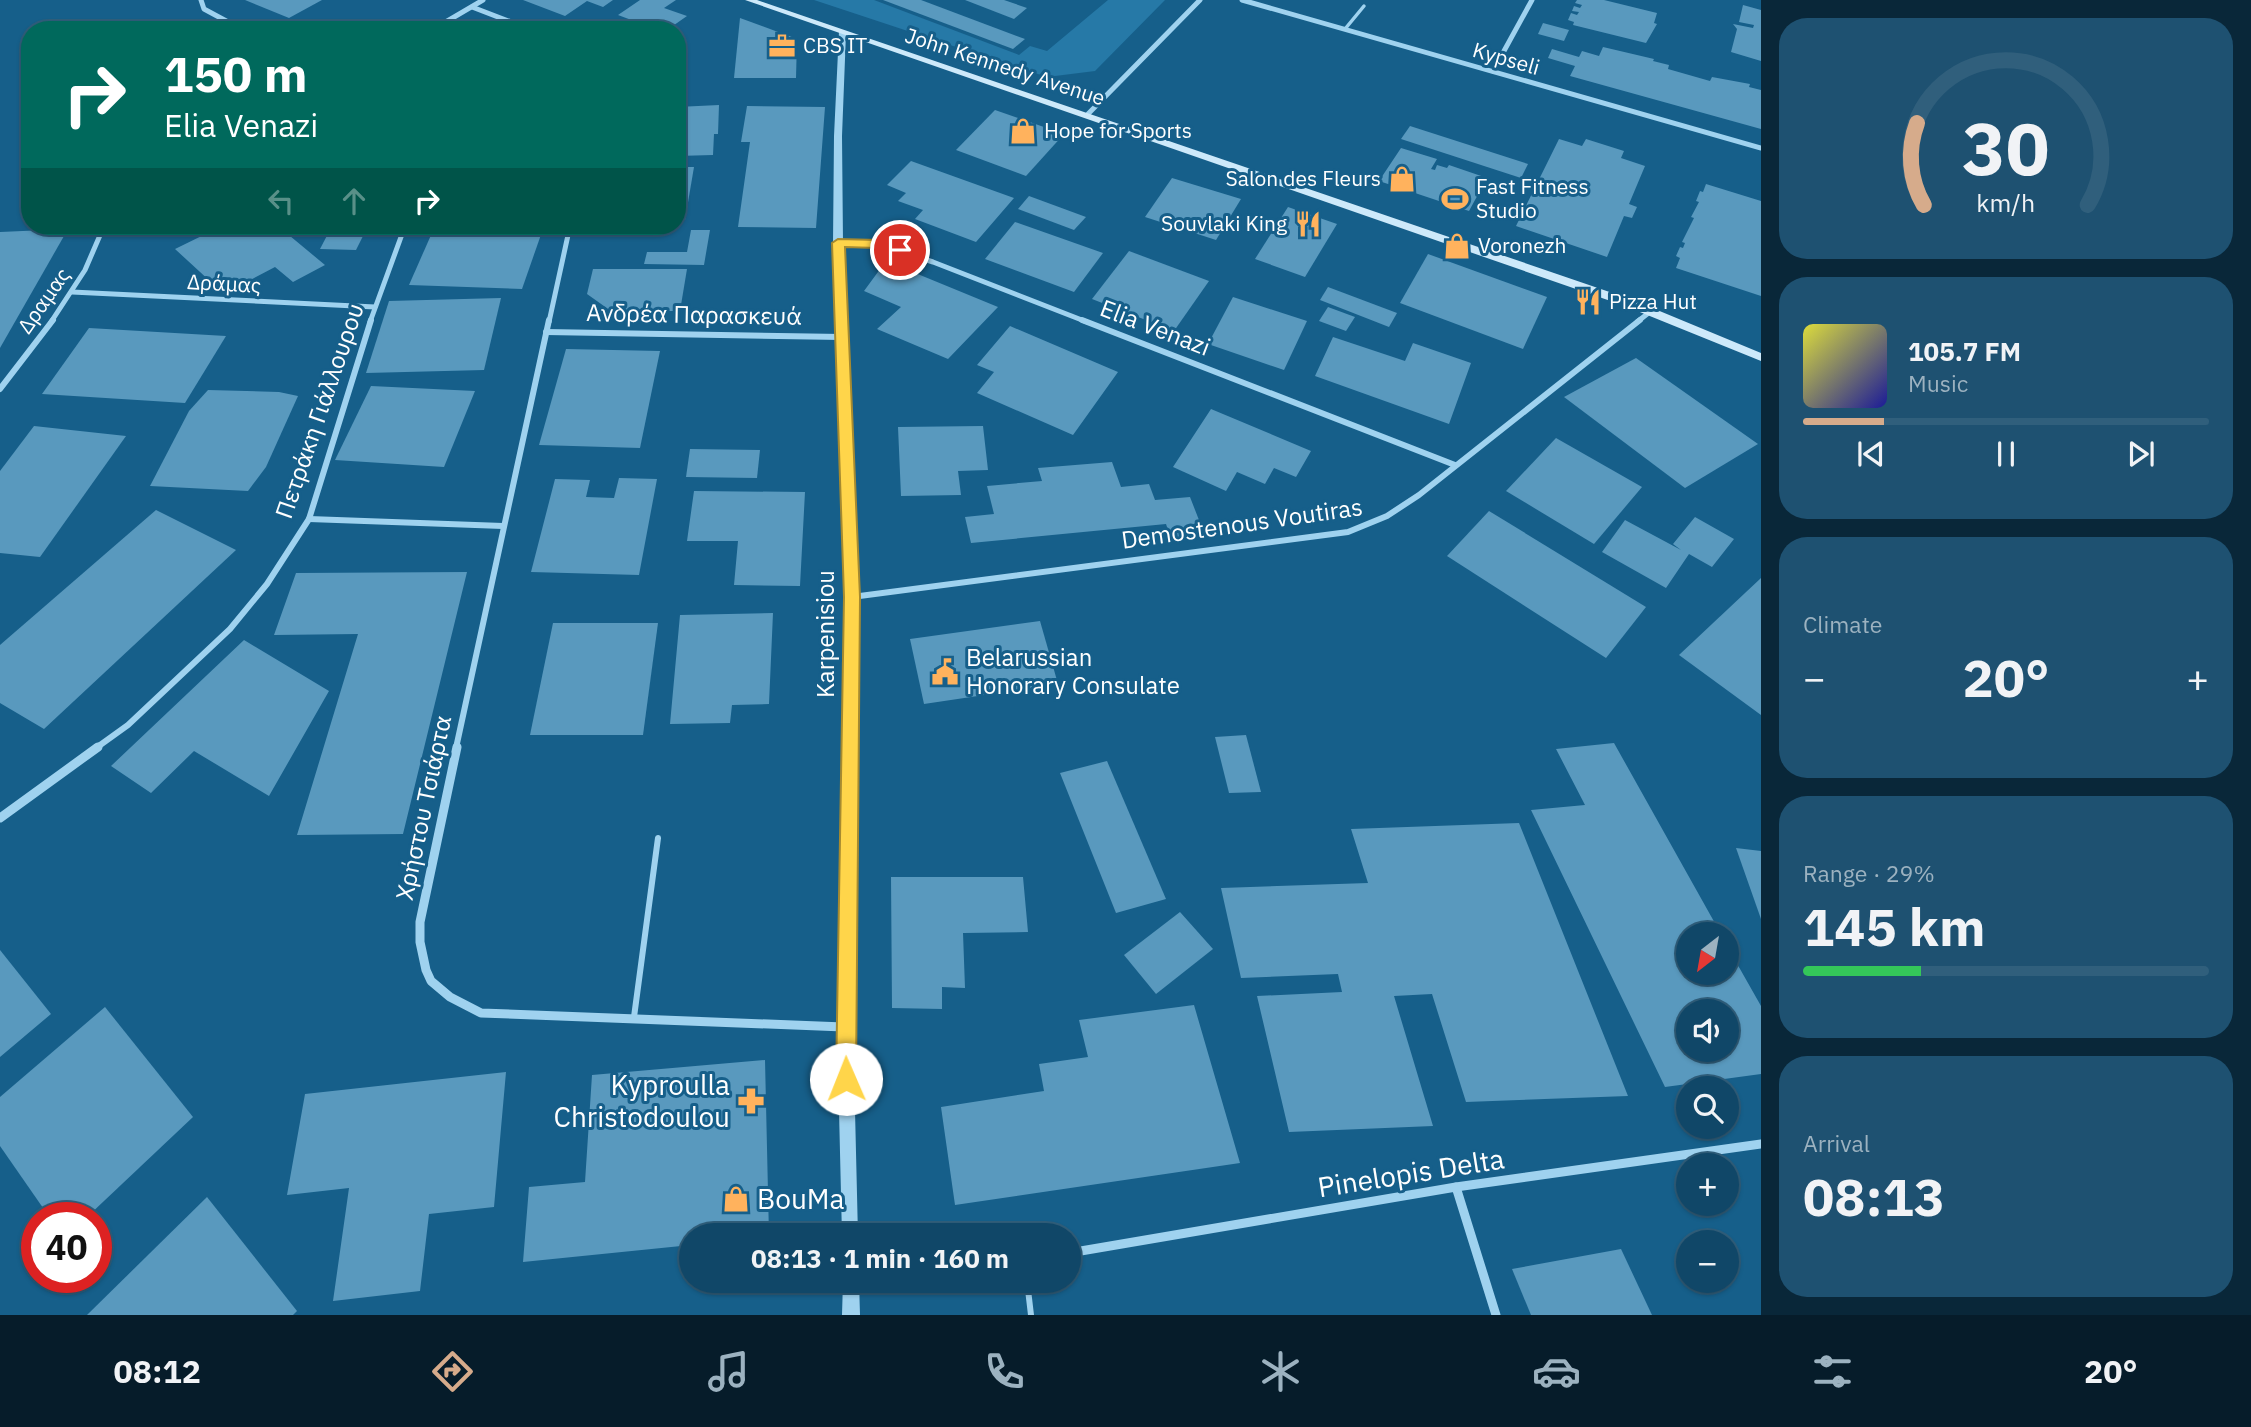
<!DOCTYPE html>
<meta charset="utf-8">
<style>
body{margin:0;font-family:"IBM Plex Sans",sans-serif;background:#1e5171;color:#f1f3f6;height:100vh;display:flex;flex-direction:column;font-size:26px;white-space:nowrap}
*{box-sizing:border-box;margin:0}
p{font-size:23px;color:#9cb2c0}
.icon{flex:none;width:38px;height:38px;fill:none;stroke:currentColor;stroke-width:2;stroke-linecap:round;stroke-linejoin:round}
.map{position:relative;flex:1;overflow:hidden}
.details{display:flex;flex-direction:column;gap:18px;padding:18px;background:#092739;width:490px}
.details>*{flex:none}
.guide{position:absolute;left:21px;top:21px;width:665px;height:214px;border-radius:28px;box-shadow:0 2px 5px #0004,0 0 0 2px #305f7c;background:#00695c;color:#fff;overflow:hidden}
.needle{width:46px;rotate:211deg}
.controls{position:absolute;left:1676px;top:922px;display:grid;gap:14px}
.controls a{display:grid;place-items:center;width:63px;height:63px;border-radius:50%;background:#104768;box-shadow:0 2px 5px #0004,0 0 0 2px #305f7c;font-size:35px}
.speed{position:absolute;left:21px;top:1202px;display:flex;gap:14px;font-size:35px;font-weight:700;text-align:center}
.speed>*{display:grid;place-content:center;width:91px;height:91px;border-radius:50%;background:#104768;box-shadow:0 2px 5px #0004,0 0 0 2px #305f7c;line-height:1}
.speed .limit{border:10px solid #d22;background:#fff;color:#111}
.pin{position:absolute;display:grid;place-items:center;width:60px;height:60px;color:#fff;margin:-30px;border:4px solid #fff;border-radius:50%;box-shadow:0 2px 7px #0007}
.me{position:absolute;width:77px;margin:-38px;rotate:359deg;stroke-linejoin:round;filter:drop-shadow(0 0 5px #0008)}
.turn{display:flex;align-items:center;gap:24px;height:147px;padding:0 28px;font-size:32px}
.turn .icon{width:91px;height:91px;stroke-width:2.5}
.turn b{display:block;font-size:49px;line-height:60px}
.lanes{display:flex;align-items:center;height:66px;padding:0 28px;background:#0003;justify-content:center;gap:35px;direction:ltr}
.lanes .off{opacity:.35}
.big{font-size:52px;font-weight:700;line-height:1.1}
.details .widget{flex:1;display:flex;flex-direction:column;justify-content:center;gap:10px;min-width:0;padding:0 24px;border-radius:28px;background:#1e5171}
.details .dial{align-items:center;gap:0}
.dial svg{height:182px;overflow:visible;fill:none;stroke:#305f7c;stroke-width:7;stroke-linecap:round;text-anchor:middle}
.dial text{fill:#f1f3f6;stroke:none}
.song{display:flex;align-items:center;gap:21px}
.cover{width:84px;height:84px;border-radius:10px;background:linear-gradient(135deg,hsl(60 70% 55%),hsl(240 70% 35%))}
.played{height:7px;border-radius:4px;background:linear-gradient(90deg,#d6ab8b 20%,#305f7c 20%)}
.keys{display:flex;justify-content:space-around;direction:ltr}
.heat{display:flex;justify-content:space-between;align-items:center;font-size:38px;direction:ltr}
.charge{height:10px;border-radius:5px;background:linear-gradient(90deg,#34c759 29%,#305f7c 0)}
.trip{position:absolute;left:679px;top:1223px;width:402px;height:70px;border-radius:35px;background:#104768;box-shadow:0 2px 5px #0004,0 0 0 2px #305f7c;font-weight:700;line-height:70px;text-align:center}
.tab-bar{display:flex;height:112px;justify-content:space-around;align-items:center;background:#061c2a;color:#9cb2c0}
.tab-bar .icon{width:49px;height:49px}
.tab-bar .selected{color:#d6ab8b}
.tab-bar b{font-size:32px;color:#f1f3f6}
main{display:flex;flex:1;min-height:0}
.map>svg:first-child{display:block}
.green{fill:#2679a7}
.building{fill:#5999be;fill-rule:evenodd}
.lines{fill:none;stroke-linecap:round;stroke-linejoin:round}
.service-far1{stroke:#9fd2ef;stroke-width:3.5}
.service{stroke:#9fd2ef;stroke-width:6}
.minor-far2{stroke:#9fd2ef;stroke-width:5}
.minor-far1{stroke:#9fd2ef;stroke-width:6}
.minor{stroke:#9fd2ef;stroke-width:9}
.tertiary{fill:#9fd2ef;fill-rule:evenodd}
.secondary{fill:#cde9fa;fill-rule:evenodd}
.route{fill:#ffd54a;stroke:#a68a30;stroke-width:2}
.labels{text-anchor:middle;stroke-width:6;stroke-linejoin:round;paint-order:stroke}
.far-poi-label{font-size:21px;fill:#fff;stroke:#165f8a;text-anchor:start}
.far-street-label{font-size:21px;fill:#fff;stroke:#165f8a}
.street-label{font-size:24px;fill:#fff;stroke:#165f8a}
.poi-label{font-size:24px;fill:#fff;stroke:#165f8a;text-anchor:start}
.near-poi-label{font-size:28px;fill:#fff;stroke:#165f8a;text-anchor:end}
.near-street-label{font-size:28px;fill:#fff;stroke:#165f8a}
</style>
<main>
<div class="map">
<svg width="1761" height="1315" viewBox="0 0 1761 1315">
<rect width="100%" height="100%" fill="#165f8a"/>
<!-- green -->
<path class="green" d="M814,0H874L1019,55L1030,46L1047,51L1108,0H1165L1095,71L1047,77Z"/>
<!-- building -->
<g class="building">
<path d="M245,0H322L289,18Z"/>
<path d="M523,0H613L603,7L587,1L565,16Z"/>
<path d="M640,0H676L664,8L687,16L667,30H658L618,15Z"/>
<path d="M883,0H921L1025,39L1013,49Z"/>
<path d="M965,0H1004L1027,8L1014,19Z"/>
<path d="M1577,0H1604L1657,13L1654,23L1657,24L1646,43L1573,25L1574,22L1568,20L1571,13L1577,15L1579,12L1572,11L1574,6L1580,8L1582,5L1575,3Z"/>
<path d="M1743,5L1761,10V61L1731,52L1737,29L1733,24L1753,28L1754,25L1739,22Z"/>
<path d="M740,18L797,39L796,78H734Z"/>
<path d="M157,22L175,30H143Z"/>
<path d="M1543,23L1569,30L1564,41L1538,34Z"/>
<path d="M1603,47L1654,59L1653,61L1669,65L1668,69L1710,81L1712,77L1750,84L1749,87L1761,90V129L1570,76L1575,66L1548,58L1552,49L1579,57L1582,51L1599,56Z"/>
<path d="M719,105L718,134H714L713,155L677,156V107Z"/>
<path d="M747,106L825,107L816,228L738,227L750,142H741Z"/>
<path d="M995,110L1064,134L1026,176L956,150Z"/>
<path d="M1410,126L1528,164L1521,178L1401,139Z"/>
<path d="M1559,139L1582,146L1586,139L1624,151L1621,158L1645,166L1629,204L1637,207L1632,218L1624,216L1607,257L1516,226Z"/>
<path d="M1401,148L1437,159L1431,169L1435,170L1437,165L1447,168L1449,165L1487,178L1469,211L1379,181Z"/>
<path d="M911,161L1014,198L976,242L915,219L923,210L898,201L906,193L887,185Z"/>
<path d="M677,167H694L685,220H677Z"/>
<path d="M1172,178L1241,199L1216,240L1145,217Z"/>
<path d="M1706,184L1761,201V296L1676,268L1680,258L1676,256L1680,247L1683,248L1685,243L1682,242L1694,218L1691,217L1699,202L1696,201L1700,191L1703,192Z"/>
<path d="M1029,196L1086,217L1074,230L1018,209Z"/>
<path d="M1288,207L1337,224L1305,277L1255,259Z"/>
<path d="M1015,222L1103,253L1074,292L985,259Z"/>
<path d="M222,226H278L325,265L293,282L275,267L224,294L175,249Z"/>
<path d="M332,226H368L356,250L320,249Z"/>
<path d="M435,226H544L522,289L409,285Z"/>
<path d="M68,229L0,348V232Z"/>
<path d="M691,230H710L704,265L644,264L647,252H687Z"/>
<path d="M1129,251L1209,281L1174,331L1092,299Z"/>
<path d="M1428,254L1547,297L1523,349L1400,303Z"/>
<path d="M886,261L998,307L948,359L877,329L901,307L864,291Z"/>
<path d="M593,269H687L680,311H611L587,294Z"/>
<path d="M1328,287L1397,313L1389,327L1320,300Z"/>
<path d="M1233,297L1307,321L1284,370L1208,344Z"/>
<path d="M501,298L484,370L366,373L389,301Z"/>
<path d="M1328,307L1355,317L1346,331L1319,321Z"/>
<path d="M1010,326L1118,372L1073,435L977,393L994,372L977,365Z"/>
<path d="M89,328L226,336L185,403L42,394Z"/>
<path d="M1333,337L1405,361L1413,343L1471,363L1449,424L1315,376Z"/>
<path d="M566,349L660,351L640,448L539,445Z"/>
<path d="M1636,358L1758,444L1685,488L1564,397Z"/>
<path d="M371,386L475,391L444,467L335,460Z"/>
<path d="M208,390L279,392L298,396L266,467L248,491L150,486L189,411Z"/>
<path d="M1211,409L1311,451L1296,477L1274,468L1265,484L1237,472L1226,491L1173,467Z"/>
<path d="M34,426L126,436L40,557L0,553V471Z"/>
<path d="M983,426L988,470L958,471L961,495L901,496L898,427Z"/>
<path d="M1556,438L1642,487L1594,544L1506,491Z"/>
<path d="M690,449L760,450L757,478L686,477Z"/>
<path d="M1112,462L1121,487L1149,484L1155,500L1190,497L1206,538L1172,542L1166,524L971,543L965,517L994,514L987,486L1042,481L1038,468Z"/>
<path d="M619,478L657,479L639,575L531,572L555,479L590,480L586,497L614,498Z"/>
<path d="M694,491L805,492L800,586L734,585L738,541H687Z"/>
<path d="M156,510L236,550L44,729L0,703V645Z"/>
<path d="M1489,511L1646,607L1606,658L1447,556Z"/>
<path d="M1695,517L1734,539L1712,567L1689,554L1666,588L1602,552L1625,520L1681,550L1673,544Z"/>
<path d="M467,572L403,834L297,835L358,634L274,635L296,573Z"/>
<path d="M1761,578V715L1679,655Z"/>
<path d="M773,613L769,704L732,705L730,723L670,724L680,615Z"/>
<path d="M1040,621L1058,684L924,704L910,639Z"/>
<path d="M553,623H658L643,735H530Z"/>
<path d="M244,640L329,691L269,796L194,751L151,793L111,766Z"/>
<path d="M1246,735L1261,792L1229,793L1215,737Z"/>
<path d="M1614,743L1721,934H1689V973H1727V946L1761,1006V1074L1665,1087L1531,810L1585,805L1556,749ZM1689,1012H1727V1050H1689Z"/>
<path d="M1107,761L1166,899L1116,913L1060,773Z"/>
<path d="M1519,823L1628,1096L1466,1102L1432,994L1394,996L1433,1126L1289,1132L1257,996L1342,992L1338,974L1241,978L1221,888L1368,883L1351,829Z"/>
<path d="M1736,848L1761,851V919Z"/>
<path d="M891,877H1023L1028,932L963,933L965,988L942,987V1009L892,1008Z"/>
<path d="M1180,912L1213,949L1156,994L1124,955Z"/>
<path d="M0,950L51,1014L0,1057Z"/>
<path d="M1194,1005L1240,1163L955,1205L941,1107L1044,1091L1039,1064L1088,1057L1079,1020Z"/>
<path d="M105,1007L193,1117L86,1218H50L0,1146V1097Z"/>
<path d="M765,1060L769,1236H691V1245L523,1262L529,1187L585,1182L592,1075Z"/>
<path d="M506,1072L494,1207L429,1214L420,1291L333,1301L349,1188L287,1195L305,1094Z"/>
<path d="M207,1197L297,1311L293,1315H87Z"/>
<path d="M1621,1249L1652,1315H1531L1512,1269Z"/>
</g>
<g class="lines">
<!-- service-far1 -->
<path class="service-far1" d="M1345,29L1364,6"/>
<!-- service -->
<g class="service">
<path d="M634,1017L658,838"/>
<path d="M1027,1281L1031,1315"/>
</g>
<!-- minor-far2 -->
<g class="minor-far2">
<path d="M201,0L204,9L243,30"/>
<path d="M1242,0L1761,148"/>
<path d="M472,7L532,30"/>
<path d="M432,30L483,0"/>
<path d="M1493,71L1532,0"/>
<path d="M1088,114L1200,0"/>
<path d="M838,243L878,244L933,262L1087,322"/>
<path d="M72,292L375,307"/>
<path d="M51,322L85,270L104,226"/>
<path d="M370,322L405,226"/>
<path d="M549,322L570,226"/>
<path d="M1637,322L1651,311"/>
</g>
<!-- minor-far1 -->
<g class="minor-far1">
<path d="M1082,320L1455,465"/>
<path d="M546,332L842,337"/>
<path d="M0,389L53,320"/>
<path d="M309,519L503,526"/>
<path d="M852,597L1348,532L1387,516L1419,495L1640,320"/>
<path d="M96,748L128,725L230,629L267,584L309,519L371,320"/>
<path d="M456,748L549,320"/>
</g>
<!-- minor -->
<g class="minor">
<path d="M457,747L420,922V942L426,970L431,981L450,997L481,1013L844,1027"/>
<path d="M0,818L98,747"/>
<path d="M1456,1187L1496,1315"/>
<path d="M1069,1253L1456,1187L1761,1144"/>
<path d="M852,1290L903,1281"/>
</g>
<!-- tertiary -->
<g class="tertiary">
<path d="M839,31L846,33L842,136L843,243L858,597L853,1027L858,1236H842L837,1027L846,597L833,243L834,136Z"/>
<path d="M843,1281H859L860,1315H842Z"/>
</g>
<!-- secondary -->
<path class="secondary" d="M745,0H757L1633,300L1761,353V361L1625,306Z"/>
</g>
<!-- route -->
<path class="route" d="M838,239L878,240L906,250L900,254L877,248L845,247L860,597L856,1079L853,1086L846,1089L839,1086L836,1079L844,597L832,243Z"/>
<!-- icons -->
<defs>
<g id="office-bare" transform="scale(2.1)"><path d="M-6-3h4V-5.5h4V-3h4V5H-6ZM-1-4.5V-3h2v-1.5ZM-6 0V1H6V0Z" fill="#ffb25d" stroke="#165f8a" stroke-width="2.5" paint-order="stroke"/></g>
<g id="shop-bare" transform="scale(2.1)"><path d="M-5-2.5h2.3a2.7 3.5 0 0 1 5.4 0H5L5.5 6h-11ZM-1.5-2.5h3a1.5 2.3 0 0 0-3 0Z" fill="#ffb25d" stroke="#165f8a" stroke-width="2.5" paint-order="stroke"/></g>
<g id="stadium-bare" transform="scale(2.1)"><path d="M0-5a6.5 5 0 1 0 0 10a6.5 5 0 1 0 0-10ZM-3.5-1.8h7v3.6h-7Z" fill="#ffb25d" stroke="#165f8a" stroke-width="2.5" paint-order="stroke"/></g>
<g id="restaurant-bare" transform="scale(2.1)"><path d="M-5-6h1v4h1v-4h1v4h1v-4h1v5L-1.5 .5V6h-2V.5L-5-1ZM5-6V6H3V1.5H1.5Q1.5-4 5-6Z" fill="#ffb25d" stroke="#165f8a" stroke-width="2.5" paint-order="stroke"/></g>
<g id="civic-bare" transform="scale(2.1)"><path d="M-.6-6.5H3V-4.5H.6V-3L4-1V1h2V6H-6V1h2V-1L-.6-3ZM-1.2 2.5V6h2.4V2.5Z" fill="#ffb25d" stroke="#165f8a" stroke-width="2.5" paint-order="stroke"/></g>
<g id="pharmacy-bare" transform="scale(2.1)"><path d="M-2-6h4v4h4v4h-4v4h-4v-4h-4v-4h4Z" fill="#ffb25d" stroke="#165f8a" stroke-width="2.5" paint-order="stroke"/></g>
</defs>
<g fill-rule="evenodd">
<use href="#office-bare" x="782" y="46"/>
<use href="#shop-bare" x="1023" y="131"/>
<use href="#shop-bare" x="1402" y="179"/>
<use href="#stadium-bare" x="1455" y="199"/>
<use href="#restaurant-bare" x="1308" y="224"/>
<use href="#shop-bare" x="1457" y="246"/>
<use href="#restaurant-bare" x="1588" y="302"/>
<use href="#civic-bare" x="945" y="672"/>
<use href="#pharmacy-bare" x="751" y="1101"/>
<use href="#shop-bare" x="736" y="1199"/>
</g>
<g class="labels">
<!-- far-poi labels -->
<g class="far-poi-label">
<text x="803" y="53">CBS IT</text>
<text x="1044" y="138">Hope for Sports</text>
<text x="1381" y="186" text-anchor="end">Salon des Fleurs</text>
<text x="1476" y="194">Fast Fitness<tspan x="1476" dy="24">Studio</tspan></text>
<text x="1287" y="231" text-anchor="end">Souvlaki King</text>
<text x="1478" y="253">Voronezh</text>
<text x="1609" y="309">Pizza Hut</text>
</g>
<!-- far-street labels -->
<g class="far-street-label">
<text transform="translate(1506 59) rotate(16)" y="7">Kypseli</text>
<text transform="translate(1005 67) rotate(18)" y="7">John Kennedy Avenue</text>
<text transform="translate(224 284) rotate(3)" y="7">Δράμας</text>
<text transform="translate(44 301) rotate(-55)" y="7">Δραμας</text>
</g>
<!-- street labels -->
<g class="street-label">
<text transform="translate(694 315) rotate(1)" y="8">Ανδρέα Παρασκευά</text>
<text transform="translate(1155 328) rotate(21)" y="8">Elia Venazi</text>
<text transform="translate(320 411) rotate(-71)" y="8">Πετράκη Γιάλλουρου</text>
<text transform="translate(1242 524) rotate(-8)" y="8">Demostenous Voutiras</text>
<text transform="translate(826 634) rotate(-90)" y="8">Karpenisiou</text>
<text transform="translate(424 808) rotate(-78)" y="8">Χρήστου Τσιάρτα</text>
</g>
<!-- poi labels -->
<g class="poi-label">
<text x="966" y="666">Belarussian<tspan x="966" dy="28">Honorary Consulate</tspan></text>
</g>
<!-- near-poi labels -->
<g class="near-poi-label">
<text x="730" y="1095">Kyproulla<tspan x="730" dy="32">Christodoulou</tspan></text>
<text x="757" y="1209" text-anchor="start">BouMa</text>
</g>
<!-- near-street labels -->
<g class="near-street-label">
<text transform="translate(1411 1173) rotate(-9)" y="10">Pinelopis Delta</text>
</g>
</g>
</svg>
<div class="controls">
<a><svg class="needle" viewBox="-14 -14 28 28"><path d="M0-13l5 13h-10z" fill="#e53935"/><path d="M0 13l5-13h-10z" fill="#9cb2c0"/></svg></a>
<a><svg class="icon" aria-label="sound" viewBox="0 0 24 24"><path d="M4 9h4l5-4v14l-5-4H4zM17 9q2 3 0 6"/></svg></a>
<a><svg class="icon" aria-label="search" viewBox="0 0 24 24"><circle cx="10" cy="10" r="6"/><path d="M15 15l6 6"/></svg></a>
<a>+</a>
<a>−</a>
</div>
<div class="speed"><div class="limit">40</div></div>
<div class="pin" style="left:900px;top:250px;background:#d93025"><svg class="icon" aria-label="arrive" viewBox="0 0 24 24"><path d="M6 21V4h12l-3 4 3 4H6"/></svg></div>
<svg class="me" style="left:846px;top:1079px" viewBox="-20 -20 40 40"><circle r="19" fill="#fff"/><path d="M0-13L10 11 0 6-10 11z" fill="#ffd54a"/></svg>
<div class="trip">08:13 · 1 min · 160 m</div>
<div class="guide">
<div class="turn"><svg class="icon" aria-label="right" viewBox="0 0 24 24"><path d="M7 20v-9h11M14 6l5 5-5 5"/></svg><div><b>150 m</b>Elia Venazi</div></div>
<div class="lanes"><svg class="icon off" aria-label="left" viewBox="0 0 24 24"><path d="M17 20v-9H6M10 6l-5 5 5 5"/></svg><svg class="icon off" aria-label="ahead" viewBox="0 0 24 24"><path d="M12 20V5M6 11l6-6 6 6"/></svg><svg class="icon" aria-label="right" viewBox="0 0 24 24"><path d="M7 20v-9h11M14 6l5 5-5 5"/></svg></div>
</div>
</div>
<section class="details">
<div class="widget dial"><svg viewBox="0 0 100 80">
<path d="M14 69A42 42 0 1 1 86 69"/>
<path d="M14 69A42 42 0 0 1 11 33" stroke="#d6ab8b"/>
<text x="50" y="56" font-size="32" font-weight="700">30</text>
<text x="50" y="72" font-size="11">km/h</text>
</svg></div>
<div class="widget">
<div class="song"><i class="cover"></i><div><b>105.7 FM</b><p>Music</p></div></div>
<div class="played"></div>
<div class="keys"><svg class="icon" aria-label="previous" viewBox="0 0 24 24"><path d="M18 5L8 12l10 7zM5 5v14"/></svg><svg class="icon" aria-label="pause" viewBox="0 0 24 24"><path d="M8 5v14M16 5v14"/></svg><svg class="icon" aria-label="next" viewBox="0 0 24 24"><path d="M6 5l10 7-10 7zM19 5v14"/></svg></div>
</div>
<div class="widget"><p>Climate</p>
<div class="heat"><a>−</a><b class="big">20°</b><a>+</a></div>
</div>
<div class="widget"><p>Range · 29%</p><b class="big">145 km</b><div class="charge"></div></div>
<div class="widget"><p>Arrival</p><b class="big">08:13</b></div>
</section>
</main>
<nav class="tab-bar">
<b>08:12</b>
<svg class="icon selected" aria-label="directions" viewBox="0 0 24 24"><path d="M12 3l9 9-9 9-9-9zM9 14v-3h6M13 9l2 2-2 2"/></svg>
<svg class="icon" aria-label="music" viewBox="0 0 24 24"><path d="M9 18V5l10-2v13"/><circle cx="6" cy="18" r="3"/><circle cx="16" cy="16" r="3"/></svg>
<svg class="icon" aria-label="phone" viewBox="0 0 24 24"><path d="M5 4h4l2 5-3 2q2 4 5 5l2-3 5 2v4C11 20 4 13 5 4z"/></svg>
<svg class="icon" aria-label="climate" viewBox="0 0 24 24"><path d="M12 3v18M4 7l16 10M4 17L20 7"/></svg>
<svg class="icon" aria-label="car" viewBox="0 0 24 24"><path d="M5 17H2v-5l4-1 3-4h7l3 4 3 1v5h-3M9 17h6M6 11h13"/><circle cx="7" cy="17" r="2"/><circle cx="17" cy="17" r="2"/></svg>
<svg class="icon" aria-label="filters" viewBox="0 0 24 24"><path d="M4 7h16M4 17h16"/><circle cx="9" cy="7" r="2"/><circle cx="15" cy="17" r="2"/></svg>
<b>20°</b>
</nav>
